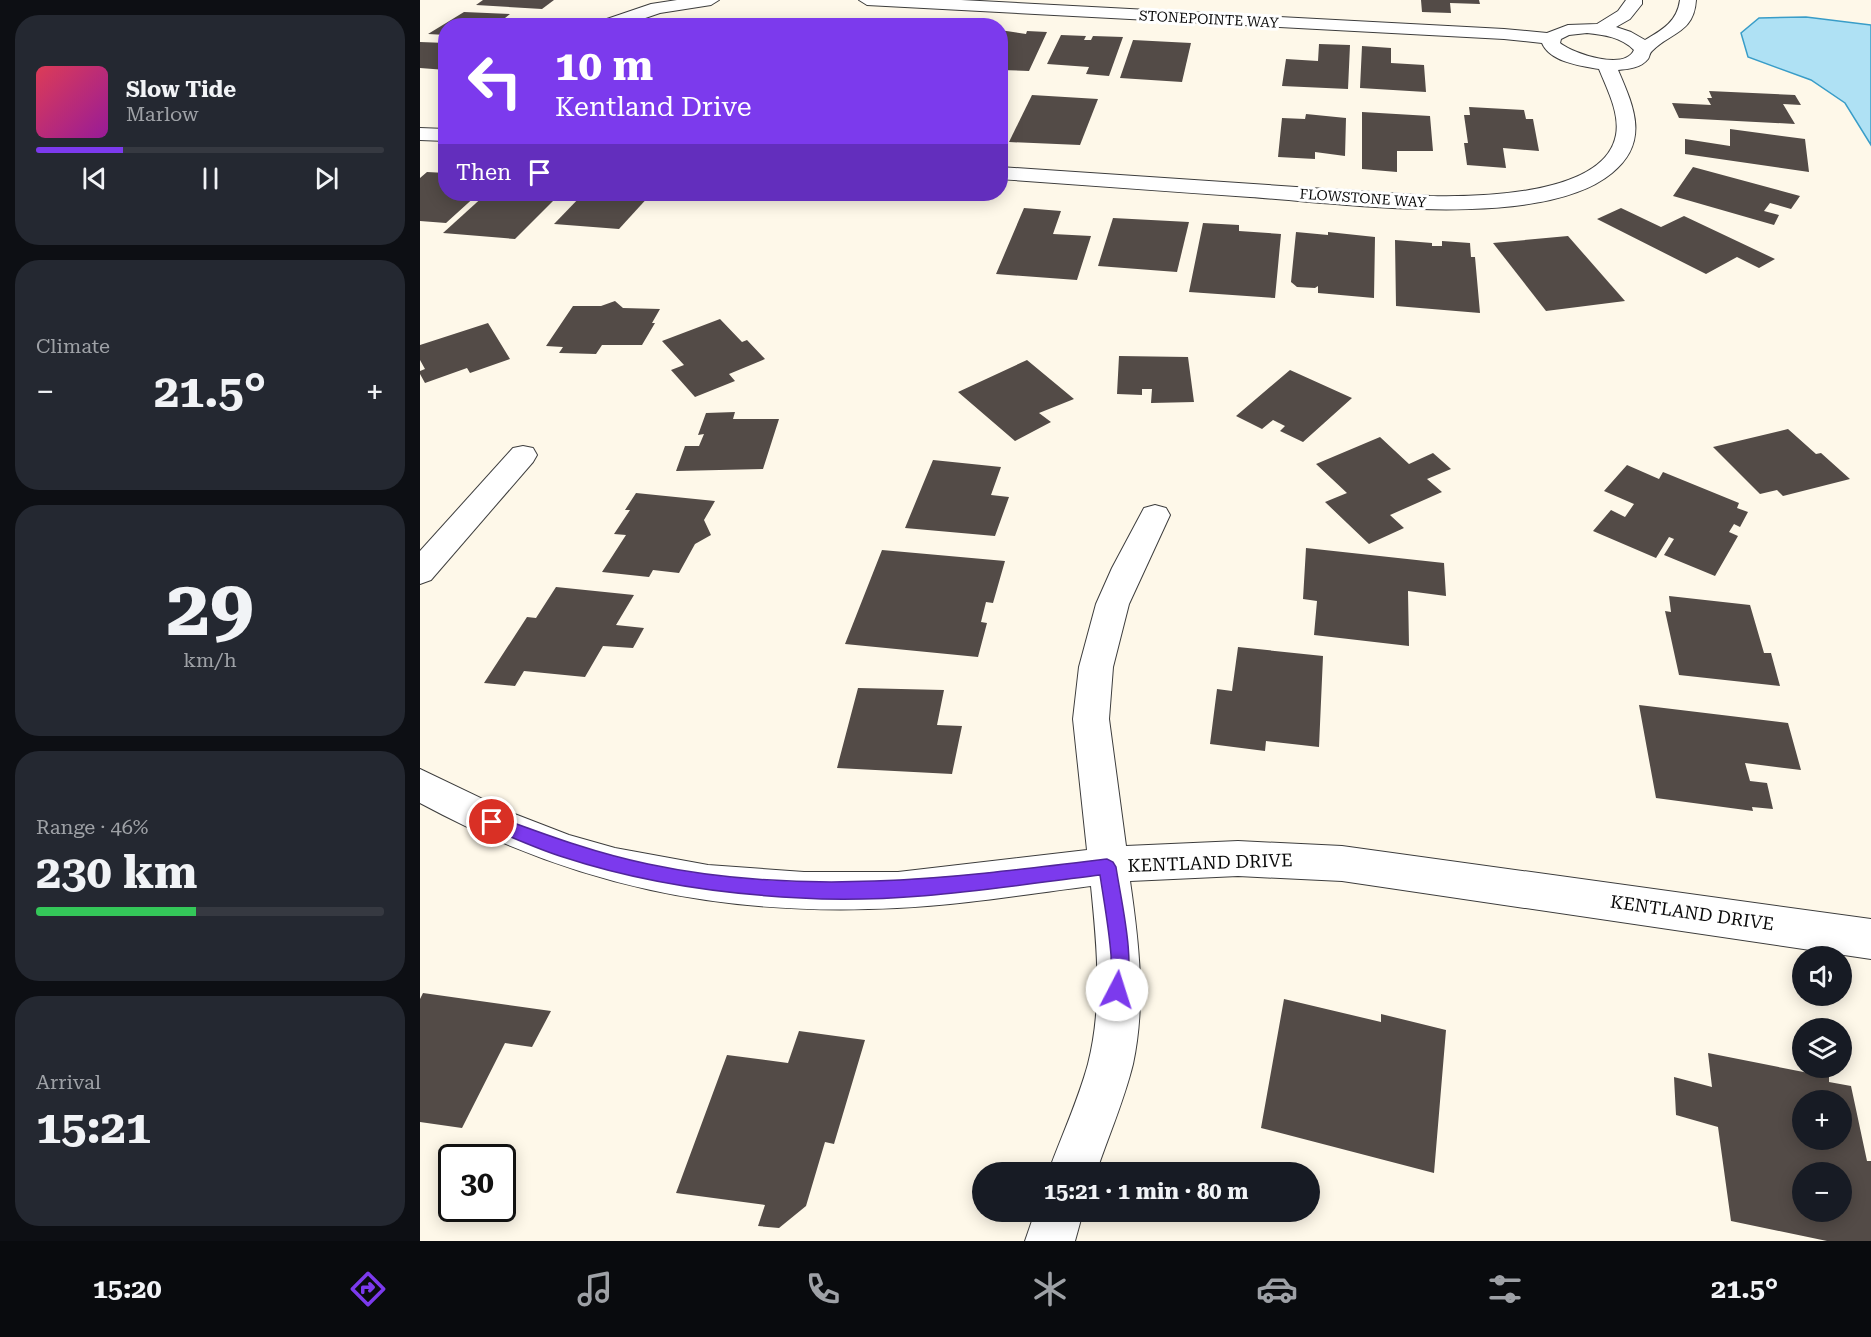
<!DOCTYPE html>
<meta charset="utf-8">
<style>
body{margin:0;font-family:"Roboto Serif",serif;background:#242831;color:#f1f3f6;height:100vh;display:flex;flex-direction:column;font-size:22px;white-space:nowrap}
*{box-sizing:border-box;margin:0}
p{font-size:20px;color:#9ea1a6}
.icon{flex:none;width:33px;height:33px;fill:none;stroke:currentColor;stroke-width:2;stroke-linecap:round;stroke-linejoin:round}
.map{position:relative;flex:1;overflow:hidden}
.side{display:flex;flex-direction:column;gap:15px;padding:15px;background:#0d0f14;width:420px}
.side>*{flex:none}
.banner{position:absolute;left:18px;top:18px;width:570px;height:183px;border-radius:24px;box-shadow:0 3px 15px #0003;background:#7c3aed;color:#fff;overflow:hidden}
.tools{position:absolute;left:1372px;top:946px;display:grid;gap:12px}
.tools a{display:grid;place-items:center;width:60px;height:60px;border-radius:50%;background:#171b24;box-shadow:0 3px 15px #0003;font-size:30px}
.speed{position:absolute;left:18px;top:1144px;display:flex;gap:12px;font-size:30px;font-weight:700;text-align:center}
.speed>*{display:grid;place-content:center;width:78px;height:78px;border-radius:50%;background:#171b24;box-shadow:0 3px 15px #0003;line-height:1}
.speed .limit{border:3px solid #111;border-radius:9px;background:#fff;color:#111}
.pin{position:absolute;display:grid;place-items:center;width:51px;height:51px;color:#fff;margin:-26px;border:3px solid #fff;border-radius:50%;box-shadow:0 2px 6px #0007}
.me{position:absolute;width:66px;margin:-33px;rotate:5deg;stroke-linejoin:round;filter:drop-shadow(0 0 4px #0008)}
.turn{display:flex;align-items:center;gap:21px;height:126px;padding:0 18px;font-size:27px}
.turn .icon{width:78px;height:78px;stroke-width:2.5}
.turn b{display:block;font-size:42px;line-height:51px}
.then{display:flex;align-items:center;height:57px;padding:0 18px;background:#0003;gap:12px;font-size:22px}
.big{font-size:45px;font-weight:700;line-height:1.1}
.side .tile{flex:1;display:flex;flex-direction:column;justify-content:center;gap:9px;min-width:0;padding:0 21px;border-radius:24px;background:#242831}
.side .dial{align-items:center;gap:0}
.dial b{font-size:78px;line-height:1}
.song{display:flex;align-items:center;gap:18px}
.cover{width:72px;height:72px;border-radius:9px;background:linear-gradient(135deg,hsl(350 70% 55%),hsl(300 70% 35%))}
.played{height:6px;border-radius:3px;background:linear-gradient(90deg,#7c3aed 25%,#363941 25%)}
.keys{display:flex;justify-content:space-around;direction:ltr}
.heat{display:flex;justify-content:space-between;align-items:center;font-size:33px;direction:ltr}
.charge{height:9px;border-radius:4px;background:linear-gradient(90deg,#34c759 46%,#363941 0)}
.trip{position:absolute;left:552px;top:1162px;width:348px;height:60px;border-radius:30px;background:#171b24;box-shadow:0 3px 15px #0003;font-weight:700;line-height:60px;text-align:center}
.tab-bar{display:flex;height:96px;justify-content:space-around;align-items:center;background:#090b0e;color:#9ea1a6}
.tab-bar .icon{width:42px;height:42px}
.tab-bar .selected{color:#7c3aed}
.tab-bar b{font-size:27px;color:#f1f3f6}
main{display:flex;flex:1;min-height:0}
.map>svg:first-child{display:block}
.water{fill:#afe1f4;stroke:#399dc8;stroke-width:1.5}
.building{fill:#534b47;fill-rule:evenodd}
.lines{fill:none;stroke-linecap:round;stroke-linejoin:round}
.minor-casing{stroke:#3d3d3d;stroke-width:2}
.minor{fill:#fff;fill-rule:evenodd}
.route{fill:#7c3aed;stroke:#51269a;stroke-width:1.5}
.labels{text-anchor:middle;stroke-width:6;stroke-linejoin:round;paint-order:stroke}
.far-street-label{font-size:14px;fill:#0a0a0a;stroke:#fff}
.near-street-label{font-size:18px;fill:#0a0a0a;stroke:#fff}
</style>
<main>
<section class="side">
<div class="tile">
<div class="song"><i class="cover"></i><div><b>Slow Tide</b><p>Marlow</p></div></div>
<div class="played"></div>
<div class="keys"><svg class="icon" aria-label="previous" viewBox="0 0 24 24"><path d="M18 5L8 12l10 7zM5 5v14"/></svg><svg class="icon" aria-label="pause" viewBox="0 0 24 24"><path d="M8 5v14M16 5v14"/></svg><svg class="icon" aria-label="next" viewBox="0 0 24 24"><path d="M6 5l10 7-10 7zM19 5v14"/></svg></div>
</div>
<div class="tile"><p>Climate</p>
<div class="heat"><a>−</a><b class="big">21.5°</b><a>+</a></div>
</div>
<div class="tile dial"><b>29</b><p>km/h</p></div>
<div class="tile"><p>Range · 46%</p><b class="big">230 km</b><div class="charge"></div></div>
<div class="tile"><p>Arrival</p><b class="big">15:21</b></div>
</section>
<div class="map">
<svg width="1451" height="1241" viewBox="0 0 1451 1241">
<rect width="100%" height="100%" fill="#fef8e9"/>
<!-- water -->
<path class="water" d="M1386,17L1451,25V145L1425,103L1391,80L1328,57L1321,33L1339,18Z"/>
<!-- building -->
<g class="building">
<path d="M63,0H134L122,9L56,5Z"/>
<path d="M1001,0H1059L1060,4L1030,3L1031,13L1002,12Z"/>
<path d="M44,12L90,14L75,26H26V35L8,34Z"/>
<path d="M355,18L386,20H412L408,26H347Z"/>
<path d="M580,30L606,34L607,31L627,32L609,71L580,70Z"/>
<path d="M641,35L666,36L664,40H671L673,36L703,37L689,76L666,74L669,67L627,64Z"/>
<path d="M713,40L771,43L762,82L700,78Z"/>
<path d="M0,42L26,43V70L0,68Z"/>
<path d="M899,44L930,45L928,89L862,86L866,59L898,61Z"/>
<path d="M942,46L971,48V63L1004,65L1006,92L940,88Z"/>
<path d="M1289,91L1375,95L1381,105L1363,104L1375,124L1259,118L1252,103L1291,105L1287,98H1292Z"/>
<path d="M612,95L678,99L660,145L589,142Z"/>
<path d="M1049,107L1104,110L1106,119H1113L1119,151L1083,148L1086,168L1047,165L1044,143H1048L1044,115H1050Z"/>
<path d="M942,112L1010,116L1013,151H977V172L942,169Z"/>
<path d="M886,114L926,118L925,156L895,152V159L858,157L862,118L885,119Z"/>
<path d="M1310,129L1385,139L1389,172L1265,154V139L1310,146Z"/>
<path d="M1273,167L1380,196L1371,209L1350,203L1344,211L1359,215L1354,225L1253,196Z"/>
<path d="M7,172L26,173V194H58L26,223L0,221V178Z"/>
<path d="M66,194H140L95,239L23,233Z"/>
<path d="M163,194H231L199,229L134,224Z"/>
<path d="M604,208L641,211L633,234L671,236L657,280L576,274Z"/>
<path d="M1201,208L1241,227L1264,216L1355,259L1339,268L1317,257L1286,274L1177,219Z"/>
<path d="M693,218L769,222L757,272L678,266Z"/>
<path d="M783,223L819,225V231L861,234L855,298L769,292Z"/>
<path d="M876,232L908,235V232L955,237L954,298L898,293V286L895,288L877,287L871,282Z"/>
<path d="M1148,236L1205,301L1126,311L1073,243Z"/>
<path d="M975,240L1012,243V246H1022V241L1050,243L1051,257H1055L1060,313L976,306Z"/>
<path d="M195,301L203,308L240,309L232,323H235L222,345H182L176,354L139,353L143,347L126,346L153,306H181Z"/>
<path d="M300,319L322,342L327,340L345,359L309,374L315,381L275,397L251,370L264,365L242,341Z"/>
<path d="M68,323L90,359L50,373L47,368L5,383L0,374V371L5,369L0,360V345Z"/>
<path d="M699,356L768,357L774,402L731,403L732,389H722V395L697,394Z"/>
<path d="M607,360L654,399L619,413L631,422L595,441L538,392Z"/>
<path d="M870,370L932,398L883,442L860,431L865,426L853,420L842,429L816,416Z"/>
<path d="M315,412L313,419H359L343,469L256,471L265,446H279L284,434L278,435L286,413Z"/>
<path d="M1368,429L1396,454L1401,453L1430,479L1363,496L1357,490L1340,494L1293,447Z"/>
<path d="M960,437L989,464L1013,453L1031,469L1007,479L1022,492L970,515L984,528L949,544L905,502L927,493L896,464Z"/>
<path d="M513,460L581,467L571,495L589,497L575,536L485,528Z"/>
<path d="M1207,465L1239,479L1243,472L1319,503L1317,508L1328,512L1320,527L1314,524L1309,532L1318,536L1295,576L1244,555L1254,539L1249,537L1236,558L1173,531L1191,510L1205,517L1214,504L1184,491Z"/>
<path d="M216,493L295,501L284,520L291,535L275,544L259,573L233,570L229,577L182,572L206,535L194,534L210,510H205Z"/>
<path d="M886,548L1024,563L1026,596L988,591L989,646L894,635L897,601L883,599Z"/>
<path d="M462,550L585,561L573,603L566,602L561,622L567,623L558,657L425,644Z"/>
<path d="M136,587L214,595L196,625L224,628L213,648L183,646L165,677L104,671L95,686L64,683L107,617L116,618Z"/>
<path d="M1249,596L1330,605L1344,653H1351L1360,686L1259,675L1245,611L1251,612Z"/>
<path d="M818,647L903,656L899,747L846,741L845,751L790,744L797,689L812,691Z"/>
<path d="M438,688L524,690L517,725L542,726L532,774L417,768Z"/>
<path d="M1219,705L1368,723L1381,770L1325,763L1330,781L1347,783L1353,809L1332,807L1333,811L1236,798Z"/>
<path d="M3,993L131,1011L112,1047L85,1043L42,1128L0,1122V999Z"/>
<path d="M864,999L961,1022V1014L1026,1030L1014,1173L841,1128Z"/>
<path d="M379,1031L445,1040L414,1144L405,1142L386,1206L359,1228L338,1226L345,1205L256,1193L307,1055L368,1063Z"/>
<path d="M1288,1053L1409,1077V1082L1431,1086L1447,1161H1451V1241H1407L1311,1221L1298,1127L1256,1115L1254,1077L1292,1087ZM1383,1101H1422V1140H1383ZM1383,1173H1422V1212H1383Z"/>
</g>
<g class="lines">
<!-- minor casing -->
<g class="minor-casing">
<g id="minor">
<path d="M257,0H299L291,5L240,13L202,26H176L178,22L231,4Z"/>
<path d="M439,0H541L1084,29L1127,33L1148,25L1177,24L1198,11L1206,0H1222V4L1210,19L1196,27L1211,32L1225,40C1242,30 1257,22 1260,0H1276C1274,33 1251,32 1232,51C1229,54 1230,56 1228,59C1221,68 1208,69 1198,70C1214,107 1230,142 1192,173C1121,232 920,203 830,197C747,191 664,185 580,179V167L1010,196C1056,197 1185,196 1196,135C1200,113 1187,89 1179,69C1161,66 1130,62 1122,43L1084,39L447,5ZM1167,33C1185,35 1201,37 1214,50C1205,71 1154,54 1140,43L1141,39L1149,35Z"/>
<path d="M0,128L26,129V141L0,140Z"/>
<path d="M103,446L113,448L117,455L113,462L11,580L0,584V551L93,448Z"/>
<path d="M735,505L746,508L750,515L709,604L693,667L689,719L706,846L818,841L922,846L1451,919V959L922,881L818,876L710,881C719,943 726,1003 713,1064C704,1101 688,1137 676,1173H628C641,1137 658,1101 668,1064C683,1005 677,946 671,886C607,894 542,905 477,908C302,917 154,886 0,803V769L92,813L149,835L195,848L288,865L384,872H478L667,850L653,719L659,667L676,604L692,568L724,508Z"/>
<path d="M615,1212H663L655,1241H605Z"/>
</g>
</g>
<!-- minor -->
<use href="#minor" class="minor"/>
</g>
<!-- route -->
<path class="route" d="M72,815C124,834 174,853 228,864C383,897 532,878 687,859L693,862L696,867C701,901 717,965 704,997L697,999L691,997C686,985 692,968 691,955C689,928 684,902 680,875C581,887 481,904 381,898C301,894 219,882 143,857C117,849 92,837 67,827L64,822L67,817Z"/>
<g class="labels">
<!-- far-street labels -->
<g class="far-street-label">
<text transform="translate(789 19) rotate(3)" y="5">STONEPOINTE WAY</text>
<text transform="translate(943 198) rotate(4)" y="5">FLOWSTONE WAY</text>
</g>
<!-- near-street labels -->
<g class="near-street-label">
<text transform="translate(790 863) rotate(-2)" y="6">KENTLAND DRIVE</text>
<text transform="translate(1272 913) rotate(8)" y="6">KENTLAND DRIVE</text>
</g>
</g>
</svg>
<div class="tools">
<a><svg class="icon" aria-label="sound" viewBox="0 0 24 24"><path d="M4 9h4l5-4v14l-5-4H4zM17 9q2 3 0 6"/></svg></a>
<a><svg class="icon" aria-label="layers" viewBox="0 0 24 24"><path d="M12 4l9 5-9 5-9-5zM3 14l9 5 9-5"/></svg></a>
<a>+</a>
<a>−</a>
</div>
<div class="speed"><div class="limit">30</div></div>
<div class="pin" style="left:72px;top:822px;background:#d93025"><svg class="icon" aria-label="arrive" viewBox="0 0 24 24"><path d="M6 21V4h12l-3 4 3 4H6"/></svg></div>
<svg class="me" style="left:697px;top:990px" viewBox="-20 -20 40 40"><circle r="19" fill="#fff"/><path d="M0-13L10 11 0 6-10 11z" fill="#7c3aed"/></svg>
<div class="trip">15:21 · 1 min · 80 m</div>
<div class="banner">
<div class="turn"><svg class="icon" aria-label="left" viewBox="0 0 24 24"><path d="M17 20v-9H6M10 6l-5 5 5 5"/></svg><div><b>10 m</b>Kentland Drive</div></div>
<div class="then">Then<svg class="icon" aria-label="arrive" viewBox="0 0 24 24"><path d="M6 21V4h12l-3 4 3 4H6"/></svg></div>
</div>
</div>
</main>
<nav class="tab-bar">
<b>15:20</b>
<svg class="icon selected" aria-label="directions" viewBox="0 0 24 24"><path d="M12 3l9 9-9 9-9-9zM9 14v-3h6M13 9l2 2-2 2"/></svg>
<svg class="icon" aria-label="music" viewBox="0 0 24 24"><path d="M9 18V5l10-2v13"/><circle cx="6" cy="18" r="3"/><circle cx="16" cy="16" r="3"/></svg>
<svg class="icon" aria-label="phone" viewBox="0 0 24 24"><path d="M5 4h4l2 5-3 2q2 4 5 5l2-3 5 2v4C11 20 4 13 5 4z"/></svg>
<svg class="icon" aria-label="climate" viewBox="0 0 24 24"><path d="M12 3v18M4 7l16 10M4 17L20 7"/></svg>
<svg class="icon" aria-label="car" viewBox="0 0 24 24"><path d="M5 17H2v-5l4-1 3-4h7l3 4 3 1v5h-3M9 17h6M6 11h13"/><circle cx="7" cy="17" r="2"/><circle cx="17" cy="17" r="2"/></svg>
<svg class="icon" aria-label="filters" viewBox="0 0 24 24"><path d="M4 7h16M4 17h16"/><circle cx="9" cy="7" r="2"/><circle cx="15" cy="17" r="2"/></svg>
<b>21.5°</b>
</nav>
